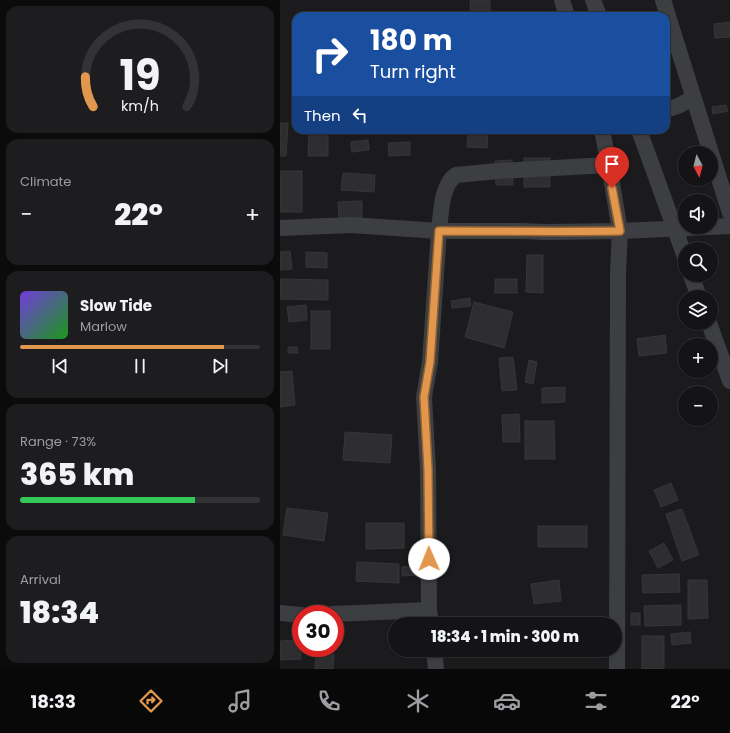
<!DOCTYPE html>
<meta charset="utf-8">
<style>
body{margin:0;font-family:Poppins,sans-serif;background:#1d1d1f;color:#f1f3f6;height:100vh;display:flex;flex-direction:column;font-size:15px;white-space:nowrap}
*{box-sizing:border-box;margin:0}
p{font-size:13px;color:#9d9ea1}
.icon{flex:none;width:22px;height:22px;fill:none;stroke:currentColor;stroke-width:2;stroke-linecap:round;stroke-linejoin:round}
.map{position:relative;flex:1;overflow:hidden}
.drawer{display:flex;flex-direction:column;gap:6px;padding:6px;background:#0b0b0c;width:280px}
.drawer>*{flex:none}
.hud{position:absolute;left:12px;top:12px;width:378px;height:122px;border-radius:12px;box-shadow:0 1px 3px #0004,0 0 0 1px #333335;background:#1a4fa0;color:#fff;overflow:hidden}
.needle{width:26px;rotate:173deg}
.buttons{position:absolute;left:398px;top:146px;display:grid;gap:8px}
.buttons a{display:grid;place-items:center;width:40px;height:40px;border-radius:50%;background:#141416;box-shadow:0 1px 3px #0004,0 0 0 1px #333335;font-size:20px}
.speed{position:absolute;left:12px;top:605px;display:flex;gap:8px;font-size:20px;font-weight:700;text-align:center}
.speed>*{display:grid;place-content:center;width:52px;height:52px;border-radius:50%;background:#141416;box-shadow:0 1px 3px #0004,0 0 0 1px #333335;line-height:1}
.speed .limit{border:6px solid #d22;background:#fff;color:#111}
.pin{position:absolute;display:grid;place-items:center;width:34px;height:34px;color:#fff;margin:-41px -17px;border-radius:50% 50% 50% 0;rotate:-45deg;box-shadow:0 0 4px #0007}
.pin .icon{rotate:45deg}
.me{position:absolute;width:44px;margin:-22px;rotate:359deg;stroke-linejoin:round;filter:drop-shadow(0 0 3px #0008)}
.turn{display:flex;align-items:center;gap:14px;height:84px;padding:0 12px;font-size:18px}
.turn .icon{width:52px;height:52px;stroke-width:2.5}
.turn b{display:block;font-size:28px;line-height:34px}
.then{display:flex;align-items:center;height:38px;padding:0 12px;background:#0003;gap:8px;font-size:15px}
.big{font-size:30px;font-weight:800;line-height:1.1}
.drawer .widget{flex:1;display:flex;flex-direction:column;justify-content:center;gap:6px;min-width:0;padding:0 14px;border-radius:12px;background:#1d1d1f}
.drawer .dial{align-items:center;gap:0}
.dial svg{height:104px;overflow:visible;fill:none;stroke:#333335;stroke-width:7;stroke-linecap:round;text-anchor:middle}
.dial text{fill:#f1f3f6;stroke:none}
.song{display:flex;align-items:center;gap:12px}
.cover{width:48px;height:48px;border-radius:6px;background:linear-gradient(135deg,hsl(260 70% 55%),hsl(120 70% 35%))}
.played{height:4px;border-radius:2px;background:linear-gradient(90deg,#e2974e 85%,#333335 85%)}
.keys{display:flex;justify-content:space-around;direction:ltr}
.heat{display:flex;justify-content:space-between;align-items:center;font-size:22px;direction:ltr}
.charge{height:6px;border-radius:3px;background:linear-gradient(90deg,#34c759 73%,#333335 0)}
.trip{position:absolute;left:108px;top:617px;width:234px;height:40px;border-radius:20px;background:#141416;box-shadow:0 1px 3px #0004,0 0 0 1px #333335;font-weight:800;line-height:40px;text-align:center}
.dock{display:flex;height:64px;justify-content:space-around;align-items:center;background:#080809;color:#9d9ea1}
.dock .icon{width:28px;height:28px}
.dock .current{color:#e2974e}
.dock b{font-size:18px;color:#f1f3f6}
main{display:flex;flex:1;min-height:0}
.map>svg:first-child{display:block}
.building{fill:#2e2e31;stroke:#353639}
.lines{fill:none;stroke-linecap:round;stroke-linejoin:round}
.minor{stroke:#3c3e42;stroke-width:16}
.route-casing{stroke:#936233;stroke-width:10}
.route{stroke:#e2974e;stroke-width:7}
</style>
<main>
<section class="drawer">
<div class="widget dial"><svg viewBox="0 0 100 80">
<path d="M14 69A42 42 0 1 1 86 69"/>
<path d="M14 69A42 42 0 0 1 8 46" stroke="#e2974e"/>
<text x="50" y="56" font-size="32" font-weight="700">19</text>
<text x="50" y="72" font-size="11">km/h</text>
</svg></div>
<div class="widget"><p>Climate</p>
<div class="heat"><a>−</a><b class="big">22°</b><a>+</a></div>
</div>
<div class="widget">
<div class="song"><i class="cover"></i><div><b>Slow Tide</b><p>Marlow</p></div></div>
<div class="played"></div>
<div class="keys"><svg class="icon" aria-label="previous" viewBox="0 0 24 24"><path d="M18 5L8 12l10 7zM5 5v14"/></svg><svg class="icon" aria-label="pause" viewBox="0 0 24 24"><path d="M8 5v14M16 5v14"/></svg><svg class="icon" aria-label="next" viewBox="0 0 24 24"><path d="M6 5l10 7-10 7zM19 5v14"/></svg></div>
</div>
<div class="widget"><p>Range · 73%</p><b class="big">365 km</b><div class="charge"></div></div>
<div class="widget"><p>Arrival</p><b class="big">18:34</b></div>
</section>
<div class="map">
<svg width="450" height="669" viewBox="0 0 450 669">
<rect width="100%" height="100%" fill="#1b1b1d"/>
<!-- building -->
<g class="building">
<path d="M190,0H210V16H191Z"/>
<path d="M450,22V37L435,38L434,24Z"/>
<path d="M446,105L448,111L433,114L432,107Z"/>
<path d="M0,123H8L6,156H0Z"/>
<path d="M29,130H48V156H28Z"/>
<path d="M188,130H208L207,148L187,147Z"/>
<path d="M88,140L89,150L72,152L71,142Z"/>
<path d="M130,142V155L109,156L108,143Z"/>
<rect x="244" y="158" width="26" height="29"/>
<path d="M232,160L233,185H216L215,161Z"/>
<rect x="0" y="171" width="22" height="41"/>
<path d="M63,173L95,175L94,192L61,190Z"/>
<path d="M82,201V221H59L58,202Z"/>
<path d="M10,251L12,269L0,270V252Z"/>
<path d="M26,252L47,253V268L26,267Z"/>
<path d="M247,255H263V293L246,292Z"/>
<path d="M0,279L48,280V300L0,299Z"/>
<rect x="215" y="279" width="22" height="14"/>
<path d="M190,298L191,306L172,308L171,301Z"/>
<path d="M194,302L233,312L224,348L185,337Z"/>
<path d="M26,305L27,320L9,322L7,307Z"/>
<rect x="31" y="311" width="19" height="38"/>
<path d="M385,335L387,353L359,356L357,339Z"/>
<path d="M8,347H17L18,353H8Z"/>
<path d="M233,357L237,390L222,391L219,358Z"/>
<path d="M249,360L257,362L253,384L245,382Z"/>
<path d="M12,371L15,405L0,407V372Z"/>
<path d="M285,387V402L262,403V388Z"/>
<path d="M239,414L240,442H223L222,415Z"/>
<path d="M245,421H274L275,459H245Z"/>
<path d="M65,432L112,435L110,463L63,460Z"/>
<path d="M391,483L398,500L381,507L374,490Z"/>
<path d="M7,508L48,513L44,541L3,535Z"/>
<path d="M402,509L419,555L402,561L386,514Z"/>
<path d="M86,523H124V548L86,549Z"/>
<rect x="258" y="526" width="49" height="21"/>
<path d="M384,543L393,560L378,568L369,551Z"/>
<path d="M77,562L119,564V583L76,581Z"/>
<path d="M136,566V575L122,576V567Z"/>
<path d="M399,574L400,592L363,593L362,575Z"/>
<path d="M279,580L281,601L254,604L251,584Z"/>
<path d="M408,580H427L428,618L408,619Z"/>
<path d="M401,605V625L365,626L364,606Z"/>
<rect x="351" y="613" width="9" height="12"/>
<path d="M410,632L411,643L392,645L391,634Z"/>
<rect x="362" y="636" width="22" height="33"/>
<path d="M20,640L21,659L0,660V641Z"/>
<path d="M36,653L54,654L53,669H35Z"/>
</g>
<g class="lines">
<!-- minor -->
<g class="minor">
<path d="M282,0L287,16"/>
<path d="M313,0L319,16"/>
<path d="M383,0L431,153"/>
<path d="M386,110L398,106L413,98"/>
<path d="M322,130L329,165"/>
<path d="M359,130L405,257"/>
<path d="M431,153L450,213"/>
<path d="M431,227L450,226"/>
<path d="M0,228L71,225L159,231C161,214 161,185 176,175L218,171L329,165L340,231L338,273L337,669"/>
<path d="M411,275L419,297"/>
<path d="M429,323L450,381"/>
<path d="M0,613L21,615"/>
<path d="M52,614L149,610"/>
<path d="M151,624L149,610L148,470L144,397L150,362L159,231H243L265,232L340,231L430,227"/>
<path d="M154,650L156,669"/>
</g>
</g>
<g class="lines">
<!-- route casing -->
<g class="route-casing">
<path id="route" d="M149,559L148,470L144,397L150,362L159,231C219,231 279,232 340,231L332,188"/>
</g>
<!-- route -->
<use href="#route" class="route"/>
</g>
</svg>
<div class="buttons">
<a><svg class="needle" viewBox="-14 -14 28 28"><path d="M0-13l5 13h-10z" fill="#e53935"/><path d="M0 13l5-13h-10z" fill="#9d9ea1"/></svg></a>
<a><svg class="icon" aria-label="sound" viewBox="0 0 24 24"><path d="M4 9h4l5-4v14l-5-4H4zM17 9q2 3 0 6"/></svg></a>
<a><svg class="icon" aria-label="search" viewBox="0 0 24 24"><circle cx="10" cy="10" r="6"/><path d="M15 15l6 6"/></svg></a>
<a><svg class="icon" aria-label="layers" viewBox="0 0 24 24"><path d="M12 4l9 5-9 5-9-5zM3 14l9 5 9-5"/></svg></a>
<a>+</a>
<a>−</a>
</div>
<div class="speed"><div class="limit">30</div></div>
<div class="pin" style="left:332px;top:188px;background:#d93025"><svg class="icon" aria-label="arrive" viewBox="0 0 24 24"><path d="M6 21V4h12l-3 4 3 4H6"/></svg></div>
<svg class="me" style="left:149px;top:559px" viewBox="-20 -20 40 40"><circle r="19" fill="#fff"/><path d="M0-13L10 11 0 6-10 11z" fill="#e2974e"/></svg>
<div class="trip">18:34 · 1 min · 300 m</div>
<div class="hud">
<div class="turn"><svg class="icon" aria-label="right" viewBox="0 0 24 24"><path d="M7 20v-9h11M14 6l5 5-5 5"/></svg><div><b>180 m</b>Turn right</div></div>
<div class="then">Then<svg class="icon" aria-label="left" viewBox="0 0 24 24"><path d="M17 20v-9H6M10 6l-5 5 5 5"/></svg></div>
</div>
</div>
</main>
<nav class="dock">
<b>18:33</b>
<svg class="icon current" aria-label="directions" viewBox="0 0 24 24"><path d="M12 3l9 9-9 9-9-9zM9 14v-3h6M13 9l2 2-2 2"/></svg>
<svg class="icon" aria-label="music" viewBox="0 0 24 24"><path d="M9 18V5l10-2v13"/><circle cx="6" cy="18" r="3"/><circle cx="16" cy="16" r="3"/></svg>
<svg class="icon" aria-label="phone" viewBox="0 0 24 24"><path d="M5 4h4l2 5-3 2q2 4 5 5l2-3 5 2v4C11 20 4 13 5 4z"/></svg>
<svg class="icon" aria-label="climate" viewBox="0 0 24 24"><path d="M12 3v18M4 7l16 10M4 17L20 7"/></svg>
<svg class="icon" aria-label="car" viewBox="0 0 24 24"><path d="M5 17H2v-5l4-1 3-4h7l3 4 3 1v5h-3M9 17h6M6 11h13"/><circle cx="7" cy="17" r="2"/><circle cx="17" cy="17" r="2"/></svg>
<svg class="icon" aria-label="filters" viewBox="0 0 24 24"><path d="M4 7h16M4 17h16"/><circle cx="9" cy="7" r="2"/><circle cx="15" cy="17" r="2"/></svg>
<b>22°</b>
</nav>
